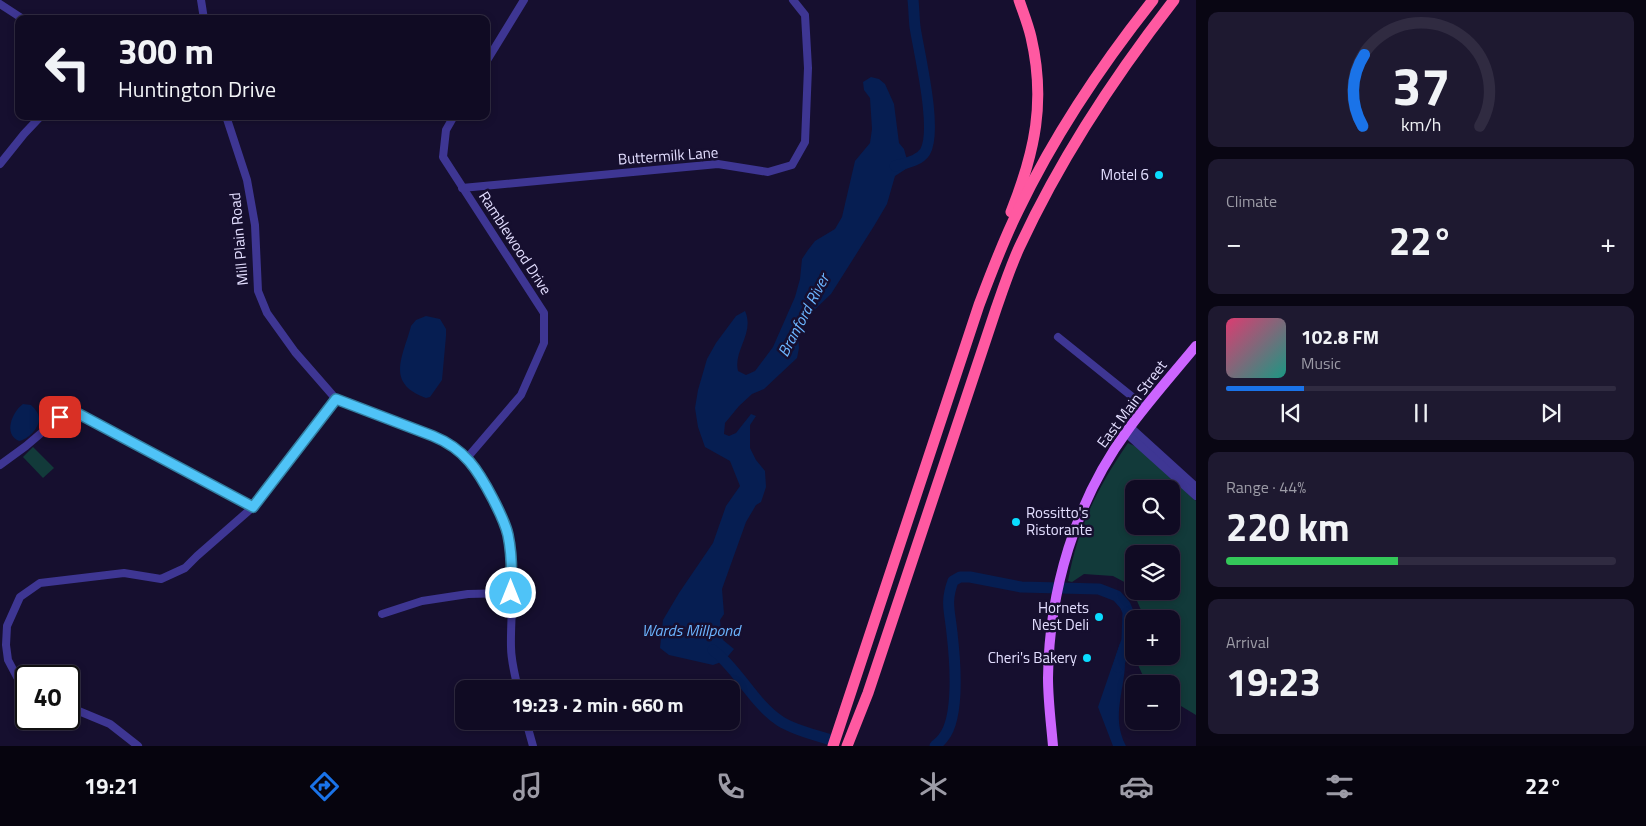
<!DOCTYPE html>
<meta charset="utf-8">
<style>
body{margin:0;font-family:"Titillium Web",sans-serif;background:#1e1930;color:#f1f3f6;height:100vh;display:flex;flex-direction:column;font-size:19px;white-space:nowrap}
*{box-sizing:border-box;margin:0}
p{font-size:16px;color:#9c9ba6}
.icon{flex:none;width:28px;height:28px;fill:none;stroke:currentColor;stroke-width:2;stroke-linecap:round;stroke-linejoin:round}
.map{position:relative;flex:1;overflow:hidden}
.details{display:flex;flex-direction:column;gap:12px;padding:12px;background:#090613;width:450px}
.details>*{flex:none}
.top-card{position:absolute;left:15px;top:15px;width:475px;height:105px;border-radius:10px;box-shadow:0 2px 8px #0003,0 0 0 1px #302b41;background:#100b23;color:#f1f3f6;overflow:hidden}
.tools{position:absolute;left:1125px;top:480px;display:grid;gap:10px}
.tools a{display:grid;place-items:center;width:55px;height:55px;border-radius:10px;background:#100b23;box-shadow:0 2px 8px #0003,0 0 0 1px #302b41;font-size:25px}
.speed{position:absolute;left:15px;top:665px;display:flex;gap:10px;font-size:25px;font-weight:700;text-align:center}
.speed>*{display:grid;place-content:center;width:65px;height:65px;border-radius:50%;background:#100b23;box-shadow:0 2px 8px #0003,0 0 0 1px #302b41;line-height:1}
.speed .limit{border:2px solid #111;border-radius:8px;background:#fff;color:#111}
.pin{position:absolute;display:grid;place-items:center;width:42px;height:42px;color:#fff;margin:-21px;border-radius:10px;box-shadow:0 2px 8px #0006}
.me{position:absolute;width:55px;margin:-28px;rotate:0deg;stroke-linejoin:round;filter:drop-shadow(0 0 4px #0008)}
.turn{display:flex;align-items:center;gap:18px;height:105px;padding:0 20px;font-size:22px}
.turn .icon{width:65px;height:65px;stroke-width:2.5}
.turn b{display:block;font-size:35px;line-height:42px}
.big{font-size:38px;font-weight:700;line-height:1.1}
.details .card{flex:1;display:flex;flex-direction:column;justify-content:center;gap:8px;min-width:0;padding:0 18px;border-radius:10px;background:#1e1930}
.details .dial{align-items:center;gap:0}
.dial svg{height:130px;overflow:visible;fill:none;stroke:#302b41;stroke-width:7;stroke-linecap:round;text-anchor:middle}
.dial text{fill:#f1f3f6;stroke:none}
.song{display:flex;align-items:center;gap:15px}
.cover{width:60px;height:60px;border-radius:8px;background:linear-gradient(135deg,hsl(340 70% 55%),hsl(170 70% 35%))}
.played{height:5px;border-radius:2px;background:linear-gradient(90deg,#1a73e8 20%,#302b41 20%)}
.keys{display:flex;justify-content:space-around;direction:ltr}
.heat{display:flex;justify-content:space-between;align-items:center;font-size:28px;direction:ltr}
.charge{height:8px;border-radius:4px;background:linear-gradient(90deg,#34c759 44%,#302b41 0)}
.trip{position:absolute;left:455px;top:680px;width:285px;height:50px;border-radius:10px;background:#100b23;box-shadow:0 2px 8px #0003,0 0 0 1px #302b41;font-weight:700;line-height:50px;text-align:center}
.tabs{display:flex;height:80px;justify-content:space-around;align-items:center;background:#06040e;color:#9c9ba6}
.tabs .icon{width:35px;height:35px}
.tabs .selected{color:#1a73e8}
.tabs b{font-size:22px;color:#f1f3f6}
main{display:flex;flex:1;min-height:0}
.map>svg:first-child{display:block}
.green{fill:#123a3a;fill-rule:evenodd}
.water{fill:#061e52}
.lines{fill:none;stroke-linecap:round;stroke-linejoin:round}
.river{stroke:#061e52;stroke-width:11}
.minor{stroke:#3e3693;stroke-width:8}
.major{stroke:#cc65ff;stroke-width:10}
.highway{stroke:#ff59a1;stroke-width:11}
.route-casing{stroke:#337fa1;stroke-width:12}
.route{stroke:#4fc3f7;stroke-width:9}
.poi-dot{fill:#0adcff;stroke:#160f2f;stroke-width:2}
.labels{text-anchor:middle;stroke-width:5;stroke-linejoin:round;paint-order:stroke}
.street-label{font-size:15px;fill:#e3deff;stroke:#160f2f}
.poi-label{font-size:15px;fill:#e3deff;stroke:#160f2f;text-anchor:end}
.water-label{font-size:16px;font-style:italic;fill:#6cb5ff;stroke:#160f2f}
</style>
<main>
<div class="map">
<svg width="1196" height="746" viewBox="0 0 1196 746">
<rect width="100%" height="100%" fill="#160f2f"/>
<!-- green -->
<g class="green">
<path d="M1128,443L1137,447L1196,501V715L1171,700V684H1150L1144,678L1134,656H1171V619H1140L1141,610L1130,585L1113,576L1084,574L1072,582L1068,581C1078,527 1097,488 1128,443ZM1134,489H1171V526H1134ZM1134,554H1171V591H1134Z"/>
<path d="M33,447L54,468L43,478L23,457Z"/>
</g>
<!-- water -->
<g class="water">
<path d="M871,77L879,79L885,84L894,104L899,143L904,149L909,167L895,176L887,204L874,226L831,294L810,314L798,337L799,348L797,358L764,389L752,394L739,406L725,423L724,434L729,436L736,433L751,414L756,416L750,425V448L756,460L765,471L766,487L761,502L756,505L746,522L722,589L724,614L720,620L721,630L723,640L734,649L724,661L713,665L669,655L660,648L663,620L679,593L713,543L726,506L740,486L730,461L705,447L698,427L695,408L698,390L707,359L716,343L736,316L745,311C755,333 733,351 738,371L746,375L755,371L773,347L795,297L800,279L802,259L808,250L815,241L835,229L842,217L855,161L870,143L872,129L870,98L864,90L863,82Z"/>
<path d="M426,316L440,319L446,329V336L442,380L430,397L426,398C385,383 403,357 411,326L416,320Z"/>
<path d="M23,404L31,405C34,408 39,413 39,418C40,428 27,440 19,441C3,434 12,412 23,404Z"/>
<path d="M1120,643C1121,648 1124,654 1125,659C1126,688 1110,716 1126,746H1113L1098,707Z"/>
</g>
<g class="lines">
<!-- river -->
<g class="river">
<path d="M895,166C905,163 918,162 925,152C938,130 919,53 915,27C914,18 914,9 913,0"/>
<path d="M713,650C739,670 753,703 780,721C794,730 812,734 828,739"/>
<path d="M935,746C937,744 941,741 943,738C960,718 955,659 952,633C950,611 945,603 953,581L960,577H970L1021,587L1099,589L1117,596L1125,605L1128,612L1127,640L1118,667"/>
</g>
<!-- minor -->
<g class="minor">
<path d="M201,0L204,19"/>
<path d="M0,4L23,19"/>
<path d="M486,62L524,0"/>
<path d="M226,116L247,180L255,225L258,291L267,313L295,352L336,399L433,436C459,447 473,464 487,488C494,501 502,515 507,529C518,562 510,612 511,647C511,661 515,675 518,689"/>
<path d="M454,116L446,130L443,157L544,313V343L521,395L467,458"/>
<path d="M0,164L24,134L41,116"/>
<path d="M462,188L718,164L768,172L792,165L805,142L808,68L805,15L793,0"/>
<path d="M1058,337L1145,407"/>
<path d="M1130,427L1196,487"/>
<path d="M1126,433L1196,496"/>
<path d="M0,465L26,446L60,417L79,415L253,507"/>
<path d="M382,614L422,601L468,594L511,593"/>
<path d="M26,685L17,677L8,660L6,645L7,626L20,597L40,583L124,573L161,579L185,568L197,556L253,507L336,399"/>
<path d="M69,707L110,724L138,746"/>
<path d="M526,721L533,746"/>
</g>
<!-- major -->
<path class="major" d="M1053,746C1051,723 1048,700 1048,678C1049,591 1075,502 1127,431C1148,402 1173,374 1196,346"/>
<!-- highway -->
<g class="highway">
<path d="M1011,212C1035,152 1046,101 1031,37C1028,24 1023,12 1019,0"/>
<path d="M833,746L979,305C991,273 1003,241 1018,211C1053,138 1103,63 1153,0"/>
<path d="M847,746L868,693L996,309C1003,289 1010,268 1019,248C1060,159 1114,77 1174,0"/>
</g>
</g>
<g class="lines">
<!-- route casing -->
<g class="route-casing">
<path id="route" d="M60,417L79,414L253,507L336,399L433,436C465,449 478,470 493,499C499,511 505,522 508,535C512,554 512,574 511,593"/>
</g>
<!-- route -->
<use href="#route" class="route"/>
</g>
<!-- markers -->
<g class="poi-dot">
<circle cx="1159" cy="175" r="5"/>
<circle cx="1016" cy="522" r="5"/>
<circle cx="1099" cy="617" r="5"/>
<circle cx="1087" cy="658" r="5"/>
</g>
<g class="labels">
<!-- street labels -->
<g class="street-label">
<text transform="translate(668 156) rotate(-4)" y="5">Buttermilk Lane</text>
<text transform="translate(239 239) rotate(-95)" y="5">Mill Plain Road</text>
<text transform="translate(515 243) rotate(57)" y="5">Ramblewood Drive</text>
<text transform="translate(1132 404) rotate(-53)" y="5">East Main Street</text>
</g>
<!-- poi labels -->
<g class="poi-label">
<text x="1149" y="180">Motel 6</text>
<text x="1026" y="518" text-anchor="start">Rossitto's<tspan x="1026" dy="17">Ristorante</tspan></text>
<text x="1089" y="613">Hornets<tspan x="1089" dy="17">Nest Deli</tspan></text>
<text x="1077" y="663">Cheri's Bakery</text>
</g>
<!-- water labels -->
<g class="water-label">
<text transform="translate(803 315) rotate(-62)" y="6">Branford River</text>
<text x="691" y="636">Wards Millpond</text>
</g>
</g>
</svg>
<div class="tools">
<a><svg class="icon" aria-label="search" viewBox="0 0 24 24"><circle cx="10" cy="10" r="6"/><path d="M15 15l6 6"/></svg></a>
<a><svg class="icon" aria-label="layers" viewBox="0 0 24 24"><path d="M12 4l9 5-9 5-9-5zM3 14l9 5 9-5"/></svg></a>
<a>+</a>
<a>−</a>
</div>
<div class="speed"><div class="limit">40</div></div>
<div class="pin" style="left:60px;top:417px;background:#d93025"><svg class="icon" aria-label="arrive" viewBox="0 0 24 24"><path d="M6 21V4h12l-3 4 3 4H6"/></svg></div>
<svg class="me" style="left:511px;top:593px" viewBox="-20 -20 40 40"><circle r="17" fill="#4fc3f7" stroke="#fff" stroke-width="3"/><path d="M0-11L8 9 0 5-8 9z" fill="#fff"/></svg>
<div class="trip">19:23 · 2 min · 660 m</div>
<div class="top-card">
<div class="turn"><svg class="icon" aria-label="left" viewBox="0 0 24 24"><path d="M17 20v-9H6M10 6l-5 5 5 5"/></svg><div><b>300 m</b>Huntington Drive</div></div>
</div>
</div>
<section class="details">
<div class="card dial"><svg viewBox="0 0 100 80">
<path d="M14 69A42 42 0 1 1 86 69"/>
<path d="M14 69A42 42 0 0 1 15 25" stroke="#1a73e8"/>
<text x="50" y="56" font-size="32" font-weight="700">37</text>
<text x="50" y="72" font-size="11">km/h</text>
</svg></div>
<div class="card"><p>Climate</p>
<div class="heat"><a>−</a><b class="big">22°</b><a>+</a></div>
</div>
<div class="card">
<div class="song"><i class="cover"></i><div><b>102.8 FM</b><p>Music</p></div></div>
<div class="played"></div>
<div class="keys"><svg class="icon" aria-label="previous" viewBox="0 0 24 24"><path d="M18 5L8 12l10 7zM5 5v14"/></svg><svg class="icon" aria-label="pause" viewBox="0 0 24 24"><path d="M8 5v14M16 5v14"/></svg><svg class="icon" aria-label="next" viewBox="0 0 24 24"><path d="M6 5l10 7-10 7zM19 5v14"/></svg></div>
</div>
<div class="card"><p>Range · 44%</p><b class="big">220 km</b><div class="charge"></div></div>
<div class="card"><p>Arrival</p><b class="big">19:23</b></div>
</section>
</main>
<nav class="tabs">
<b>19:21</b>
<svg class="icon selected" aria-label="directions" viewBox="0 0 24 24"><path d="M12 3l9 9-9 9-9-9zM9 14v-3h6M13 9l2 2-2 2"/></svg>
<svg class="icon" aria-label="music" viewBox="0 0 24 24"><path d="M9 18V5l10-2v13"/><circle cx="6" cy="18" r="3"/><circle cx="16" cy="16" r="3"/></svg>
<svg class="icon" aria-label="phone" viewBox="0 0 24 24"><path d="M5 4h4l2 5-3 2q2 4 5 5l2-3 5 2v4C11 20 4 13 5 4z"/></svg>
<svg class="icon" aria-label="climate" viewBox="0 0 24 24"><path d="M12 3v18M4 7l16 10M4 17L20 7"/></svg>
<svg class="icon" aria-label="car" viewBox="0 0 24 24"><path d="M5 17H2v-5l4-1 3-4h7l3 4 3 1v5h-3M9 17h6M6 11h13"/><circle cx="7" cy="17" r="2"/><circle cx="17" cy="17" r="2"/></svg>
<svg class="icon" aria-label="filters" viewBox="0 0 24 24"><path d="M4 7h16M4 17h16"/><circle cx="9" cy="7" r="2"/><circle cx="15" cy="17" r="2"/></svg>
<b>22°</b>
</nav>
